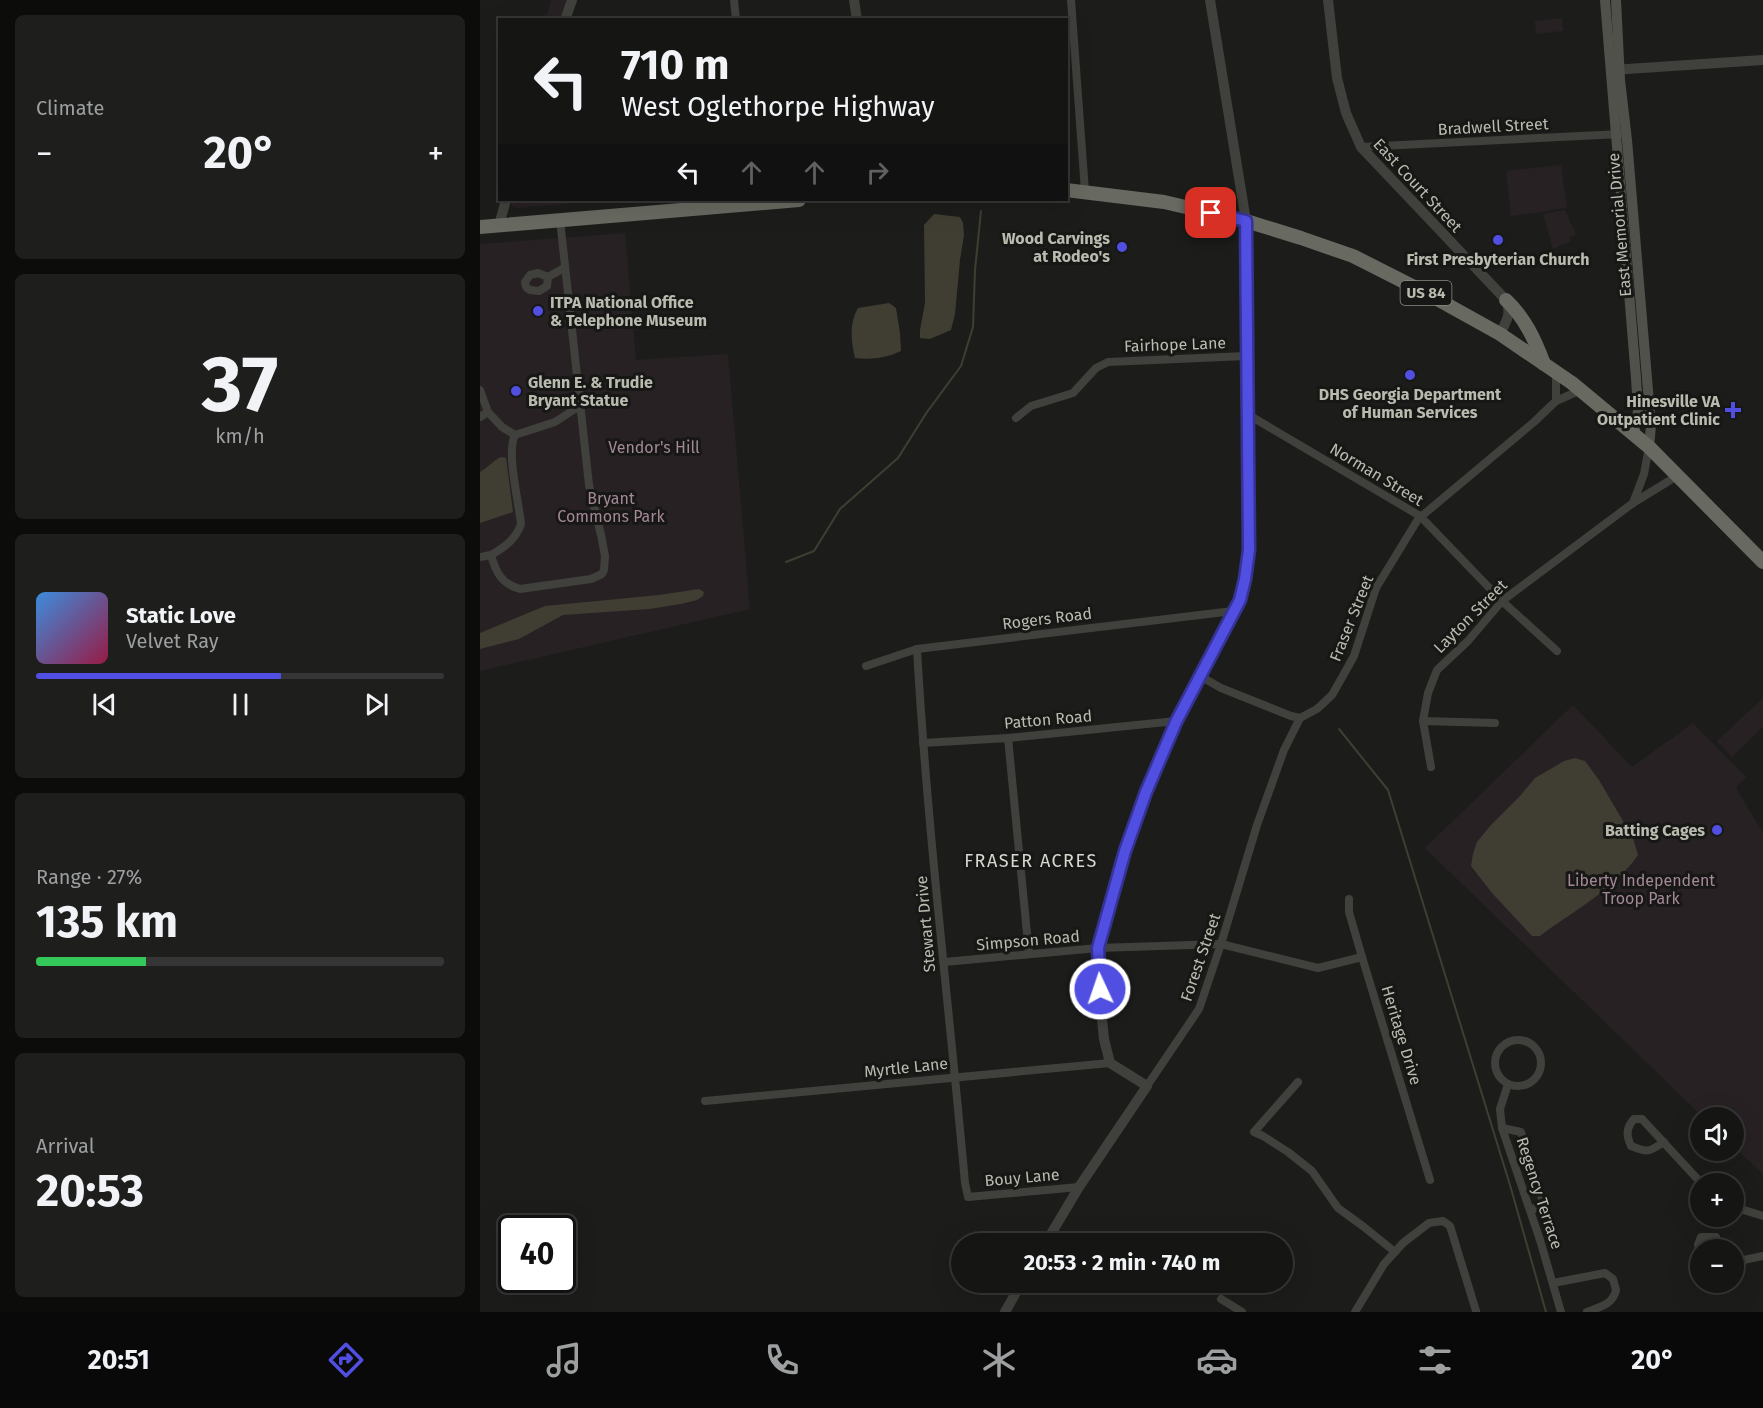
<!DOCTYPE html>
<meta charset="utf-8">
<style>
body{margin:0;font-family:"Fira Sans",sans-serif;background:#1e1f1d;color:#f1f3f6;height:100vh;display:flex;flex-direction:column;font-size:22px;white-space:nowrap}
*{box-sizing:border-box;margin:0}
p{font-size:20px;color:#9d9fa0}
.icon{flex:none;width:33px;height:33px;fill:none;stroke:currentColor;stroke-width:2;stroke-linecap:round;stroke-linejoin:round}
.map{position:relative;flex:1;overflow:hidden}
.side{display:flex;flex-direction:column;gap:15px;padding:15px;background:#0c0c0b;width:480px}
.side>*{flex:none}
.hud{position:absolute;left:18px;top:18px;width:570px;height:183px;border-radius:0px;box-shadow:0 6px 24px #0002,0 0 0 2px #343534;background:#151614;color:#f1f3f6;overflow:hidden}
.controls{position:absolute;left:1210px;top:1107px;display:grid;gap:12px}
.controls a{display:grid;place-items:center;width:54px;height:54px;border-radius:50%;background:#151614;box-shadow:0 6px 24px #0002,0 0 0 2px #343534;font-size:30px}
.speed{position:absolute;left:18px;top:1215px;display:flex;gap:12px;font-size:30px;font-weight:700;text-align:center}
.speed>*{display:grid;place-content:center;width:78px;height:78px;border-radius:50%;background:#151614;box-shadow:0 6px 24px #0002,0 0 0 2px #343534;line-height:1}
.speed .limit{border:3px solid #111;border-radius:9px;background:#fff;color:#111}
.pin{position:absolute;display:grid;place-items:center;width:51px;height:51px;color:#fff;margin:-26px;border-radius:12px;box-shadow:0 3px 9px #0006}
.me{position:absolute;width:66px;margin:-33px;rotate:357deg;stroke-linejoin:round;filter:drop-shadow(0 0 4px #0008)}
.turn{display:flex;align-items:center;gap:21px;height:126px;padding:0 24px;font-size:27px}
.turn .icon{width:78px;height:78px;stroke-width:2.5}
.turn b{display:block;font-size:42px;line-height:51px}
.lanes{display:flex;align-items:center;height:57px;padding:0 24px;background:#0003;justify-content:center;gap:30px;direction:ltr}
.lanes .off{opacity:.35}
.big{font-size:45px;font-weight:700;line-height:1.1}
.side .tile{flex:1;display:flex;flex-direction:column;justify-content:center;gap:9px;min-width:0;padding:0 21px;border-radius:9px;background:#1e1f1d}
.side .dial{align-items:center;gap:0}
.dial b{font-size:78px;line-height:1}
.song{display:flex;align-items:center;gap:18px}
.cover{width:72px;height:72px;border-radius:9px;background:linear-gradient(135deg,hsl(210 70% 55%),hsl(340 70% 35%))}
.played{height:6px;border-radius:3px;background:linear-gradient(90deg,#514ee2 60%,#343534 60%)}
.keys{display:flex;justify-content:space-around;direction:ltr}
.heat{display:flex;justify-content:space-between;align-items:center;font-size:33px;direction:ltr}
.charge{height:9px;border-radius:4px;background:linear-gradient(90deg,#34c759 27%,#343534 0)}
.trip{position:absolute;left:471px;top:1233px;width:342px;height:60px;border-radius:30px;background:#151614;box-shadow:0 6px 24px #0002,0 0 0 2px #343534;font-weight:700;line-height:60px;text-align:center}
.tabs{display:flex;height:96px;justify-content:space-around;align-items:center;background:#080908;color:#9d9fa0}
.tabs .icon{width:42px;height:42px}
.tabs .active{color:#514ee2}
.tabs b{font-size:27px;color:#f1f3f6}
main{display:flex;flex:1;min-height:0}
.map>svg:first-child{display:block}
.green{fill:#272124}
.water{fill:#403d32}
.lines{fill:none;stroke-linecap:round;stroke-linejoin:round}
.stream{stroke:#403d32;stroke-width:2}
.minor{stroke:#40413c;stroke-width:8}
.tertiary{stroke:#40413c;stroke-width:10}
.secondary{stroke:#50514a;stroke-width:10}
.trunk{stroke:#686960;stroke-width:14}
.route-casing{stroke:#353393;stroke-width:15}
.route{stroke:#514ee2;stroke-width:10}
.poi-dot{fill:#514ee2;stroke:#171816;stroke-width:2}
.labels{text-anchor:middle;stroke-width:6;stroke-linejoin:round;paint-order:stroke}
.shield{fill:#171816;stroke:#898a81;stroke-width:1.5}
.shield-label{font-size:15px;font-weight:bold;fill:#babbaf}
.street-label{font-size:16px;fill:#babbaf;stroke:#171816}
.poi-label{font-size:16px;font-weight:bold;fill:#babbaf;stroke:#171816;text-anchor:end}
.park-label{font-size:16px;fill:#a48898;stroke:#171816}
.neighbourhood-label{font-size:18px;letter-spacing:1.5px;fill:#d6d7cf;stroke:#171816}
</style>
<main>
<section class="side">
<div class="tile"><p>Climate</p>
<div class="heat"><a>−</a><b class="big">20°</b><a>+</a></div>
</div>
<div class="tile dial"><b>37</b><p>km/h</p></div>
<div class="tile">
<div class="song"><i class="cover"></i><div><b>Static Love</b><p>Velvet Ray</p></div></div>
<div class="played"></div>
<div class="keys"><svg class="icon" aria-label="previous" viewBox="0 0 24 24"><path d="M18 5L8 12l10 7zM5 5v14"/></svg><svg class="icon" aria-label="pause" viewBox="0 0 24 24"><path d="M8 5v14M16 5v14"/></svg><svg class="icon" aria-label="next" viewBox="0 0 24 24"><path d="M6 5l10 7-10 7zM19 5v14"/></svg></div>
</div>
<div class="tile"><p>Range · 27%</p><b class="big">135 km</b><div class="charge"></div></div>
<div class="tile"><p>Arrival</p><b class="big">20:53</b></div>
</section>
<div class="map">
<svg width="1283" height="1312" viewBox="0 0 1283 1312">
<rect width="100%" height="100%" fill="#1c1d1b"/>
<!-- green -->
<g class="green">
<path d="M71,0H87L80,19H67L63,18V14L67,15Z"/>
<path d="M1082,18L1083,31L1056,34L1055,21Z"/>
<path d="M1081,165L1087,208L1031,216L1026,171Z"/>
<path d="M31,200H130L36,208L32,206Z"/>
<path d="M1085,210L1096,235L1089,237L1091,241L1073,249L1063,214Z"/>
<path d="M145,233L156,360L248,354L270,609L0,671V244Z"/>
<path d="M1283,698V727L1252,757L1237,741Z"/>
<path d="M1093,705L1152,767L1213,723L1266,777L1256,788L1283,833V1174L1254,1147V1118L1223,1117L945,848Z"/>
</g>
<!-- water -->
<g class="water">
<path d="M454,214L480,217L483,223L484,235L480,260L475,314L471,330L450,339L440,338V330L445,303L444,225Z"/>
<path d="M409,303L416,308L420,333L421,351C406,358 391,360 375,358C371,341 369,323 378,308Z"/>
<path d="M21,457L26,458L33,512L0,523V472C7,468 14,460 21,457Z"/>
<path d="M219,589L224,592L223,596L217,600L201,604L169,609L83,615L39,639L0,649V633L65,606L179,595Z"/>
<path d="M1095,758L1105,761L1119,780L1153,838L1158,855C1134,890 1093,911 1060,936H1052L1012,893L991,866L993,854L997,842L1010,826L1040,796L1055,778L1084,761Z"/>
</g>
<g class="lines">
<!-- stream -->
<g class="stream">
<path d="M306,562L334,551L360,509L418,458L447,412L481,366L493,327L495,270L501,211"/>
<path d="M859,729L908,790L1030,1185L1066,1312"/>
</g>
<!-- minor -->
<g class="minor">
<path d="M254,0L256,20"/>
<path d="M591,0L605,191"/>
<path d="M881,147L1141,134"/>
<path d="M68,277L67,286L59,291L50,290L46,287L45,282L50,275L58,273L68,277L84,268"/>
<path d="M1076,372V401"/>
<path d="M0,390L8,412"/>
<path d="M767,414L940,516L1022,601L1077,651"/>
<path d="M0,417L8,412L22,427L35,435L75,422L101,405"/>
<path d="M536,418L551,406L593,393L616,368L628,362L766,356"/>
<path d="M1153,503L1164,474L1169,447"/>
<path d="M11,555C25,547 36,539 41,524C39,503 26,452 35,435"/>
<path d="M0,557L11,555C16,573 22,584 40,589L111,579L122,574L124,570L125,556L121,535L109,485L80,220"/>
<path d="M437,649C447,827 469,1005 485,1183L488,1197L599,1187"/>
<path d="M386,666L437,649L753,611"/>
<path d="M720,676L741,688L811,716L820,718L837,709L852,695L860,681L874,656L896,588L940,516L943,515L1054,422L1076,401L1101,390"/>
<path d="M943,721L1015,723"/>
<path d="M528,738L549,954"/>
<path d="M443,743L528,738L696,721"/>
<path d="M951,767L943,721L948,693L957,670L988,641L1022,601L1153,503L1197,476"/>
<path d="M869,899V912L882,957L950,1180"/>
<path d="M464,962L618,948L741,944L838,968L882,957"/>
<circle cx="1038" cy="1063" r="23"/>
<path d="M818,1082L774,1132L783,1136L808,1152L832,1171L858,1208L884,1227L915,1252"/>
<path d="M1028,1084L1020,1109L1022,1128L1060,1240L1081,1312"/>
<path d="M667,1086L719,1009L741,944L777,825L804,750L820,718"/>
<path d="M225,1101L630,1063"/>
<path d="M1022,1128L1041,1132L1063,1202L1051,1211"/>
<path d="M1184,1142C1169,1152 1168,1153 1151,1146C1146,1135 1146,1128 1154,1119H1162L1222,1184"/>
<path d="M1254,1207L1283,1216"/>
<path d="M1221,1254L1218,1245L1221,1237H1236L1239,1250"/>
<path d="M1254,1262L1283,1256"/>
<path d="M1073,1283L1125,1273L1133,1279L1136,1290C1133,1305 1119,1307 1107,1312"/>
<path d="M741,1299L762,1312"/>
<path d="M875,1312L904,1264L923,1243L949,1223L963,1221L970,1226L996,1311"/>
</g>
<!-- tertiary -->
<g class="tertiary">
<path d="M374,0L377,20"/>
<path d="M848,0L857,78L866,113L881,147L1026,300C1032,314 1026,322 1020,334"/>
<path d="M85,20L92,0"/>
<path d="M1132,70L1283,60"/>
<path d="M19,225L26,200"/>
<path d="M565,1244L599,1187L667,1086L630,1063L624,1039L621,1009L618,948L645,851L666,792L696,721L760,600L765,579L769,551L766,221L730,0"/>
<path d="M525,1312L542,1282"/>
</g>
<!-- secondary -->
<g class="secondary">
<path d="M1125,0L1156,378L1158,411L1154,434"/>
<path d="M1136,0L1140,80L1147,140L1171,426L1169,447"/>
</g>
<!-- trunk -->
<g class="trunk">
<path d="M586,190L684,202L766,221L821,238L873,256L948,294L1020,334L1092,383L1169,447L1283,562"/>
<path d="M0,227L319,200"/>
<path d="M1026,300C1045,318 1055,340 1064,364"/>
</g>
</g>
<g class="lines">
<!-- route casing -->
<g class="route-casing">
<path id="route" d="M620,989L618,948L645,851L666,792L696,722L760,600L765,579L769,550L766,221L731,213"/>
</g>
<!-- route -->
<use href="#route" class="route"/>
</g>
<!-- markers -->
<g class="poi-dot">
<circle cx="1018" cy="240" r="6"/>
<circle cx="642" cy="247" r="6"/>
<circle cx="58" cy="311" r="6"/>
<circle cx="930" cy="375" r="6"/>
<circle cx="36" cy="391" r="6"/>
<path d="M1250 401h6v6h6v6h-6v6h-6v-6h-6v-6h6z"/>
<circle cx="1237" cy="830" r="6"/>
</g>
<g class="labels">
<!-- shield labels -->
<rect class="shield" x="920.5" y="281" width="51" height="24" rx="4.5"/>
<g class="shield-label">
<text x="946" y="298">US 84</text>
</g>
<!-- street labels -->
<g class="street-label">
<text transform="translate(1013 126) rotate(-3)" y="6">Bradwell Street</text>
<text transform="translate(938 185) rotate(47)" y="6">East Court Street</text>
<text transform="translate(1139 225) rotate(-95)" y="6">East Memorial Drive</text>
<text transform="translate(695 344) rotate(-2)" y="6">Fairhope Lane</text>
<text transform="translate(897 474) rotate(31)" y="6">Norman Street</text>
<text transform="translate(990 616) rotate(-45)" y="6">Layton Street</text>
<text transform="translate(567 618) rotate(-7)" y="6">Rogers Road</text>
<text transform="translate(871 618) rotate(-68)" y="6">Fraser Street</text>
<text transform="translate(568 719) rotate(-5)" y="6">Patton Road</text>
<text transform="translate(445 924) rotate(-95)" y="6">Stewart Drive</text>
<text transform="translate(548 940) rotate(-5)" y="6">Simpson Road</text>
<text transform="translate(720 957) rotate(-71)" y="6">Forest Street</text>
<text transform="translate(922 1035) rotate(73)" y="6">Heritage Drive</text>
<text transform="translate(426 1067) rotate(-6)" y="6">Myrtle Lane</text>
<text transform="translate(542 1177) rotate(-5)" y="6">Bouy Lane</text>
<text transform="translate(1060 1193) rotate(72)" y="6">Regency Terrace</text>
</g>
<!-- poi labels -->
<g class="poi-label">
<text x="630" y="244">Wood Carvings<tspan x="630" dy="18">at Rodeo's</tspan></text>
<text x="1018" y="265" text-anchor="middle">First Presbyterian Church</text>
<text x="70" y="308" text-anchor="start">ITPA National Office<tspan x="70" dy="18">&amp; Telephone Museum</tspan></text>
<text x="48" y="388" text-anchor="start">Glenn E. &amp; Trudie<tspan x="48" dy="18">Bryant Statue</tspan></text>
<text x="930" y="400" text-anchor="middle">DHS Georgia Department<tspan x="930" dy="18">of Human Services</tspan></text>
<text x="1240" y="407">Hinesville VA<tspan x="1240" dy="18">Outpatient Clinic</tspan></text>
<text x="1225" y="836">Batting Cages</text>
</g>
<!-- park labels -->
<g class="park-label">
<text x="174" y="453">Vendor's Hill</text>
<text x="131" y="504">Bryant<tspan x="131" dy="18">Commons Park</tspan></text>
<text x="1161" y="886">Liberty Independent<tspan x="1161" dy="18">Troop Park</tspan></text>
</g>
<!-- neighbourhood labels -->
<g class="neighbourhood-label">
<text x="551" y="867">FRASER ACRES</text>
</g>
</g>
</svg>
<div class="controls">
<a><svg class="icon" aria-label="sound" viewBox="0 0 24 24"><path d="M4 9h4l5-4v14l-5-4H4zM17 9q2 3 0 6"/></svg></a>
<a>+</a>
<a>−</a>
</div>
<div class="speed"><div class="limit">40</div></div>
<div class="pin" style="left:731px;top:213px;background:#d93025"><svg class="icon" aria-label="arrive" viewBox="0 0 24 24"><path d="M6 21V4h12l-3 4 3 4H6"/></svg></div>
<svg class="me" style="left:620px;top:989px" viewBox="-20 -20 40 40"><circle r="17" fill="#514ee2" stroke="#fff" stroke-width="3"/><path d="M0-11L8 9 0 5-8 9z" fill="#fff"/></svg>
<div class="trip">20:53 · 2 min · 740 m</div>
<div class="hud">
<div class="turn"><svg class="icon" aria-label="left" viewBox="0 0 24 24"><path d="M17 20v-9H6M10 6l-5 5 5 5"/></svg><div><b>710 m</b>West Oglethorpe Highway</div></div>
<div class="lanes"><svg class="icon" aria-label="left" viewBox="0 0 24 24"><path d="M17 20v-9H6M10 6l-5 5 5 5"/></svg><svg class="icon off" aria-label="ahead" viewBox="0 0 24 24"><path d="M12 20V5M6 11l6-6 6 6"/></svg><svg class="icon off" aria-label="ahead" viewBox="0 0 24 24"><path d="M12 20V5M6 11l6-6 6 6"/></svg><svg class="icon off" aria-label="right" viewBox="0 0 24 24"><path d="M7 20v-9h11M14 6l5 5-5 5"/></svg></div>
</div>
</div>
</main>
<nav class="tabs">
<b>20:51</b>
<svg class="icon active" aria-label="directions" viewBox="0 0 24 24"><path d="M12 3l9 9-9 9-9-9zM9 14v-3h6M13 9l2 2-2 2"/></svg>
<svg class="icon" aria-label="music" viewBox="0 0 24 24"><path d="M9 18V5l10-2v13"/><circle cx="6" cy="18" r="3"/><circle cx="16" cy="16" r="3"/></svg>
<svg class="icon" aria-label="phone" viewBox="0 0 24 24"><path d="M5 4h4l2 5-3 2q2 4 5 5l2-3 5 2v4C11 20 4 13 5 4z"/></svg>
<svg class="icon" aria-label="climate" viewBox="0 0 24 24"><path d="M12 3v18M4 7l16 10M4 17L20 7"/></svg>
<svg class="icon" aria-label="car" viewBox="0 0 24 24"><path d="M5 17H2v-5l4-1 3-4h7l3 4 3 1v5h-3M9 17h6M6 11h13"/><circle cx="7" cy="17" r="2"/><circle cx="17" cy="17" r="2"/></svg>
<svg class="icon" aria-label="filters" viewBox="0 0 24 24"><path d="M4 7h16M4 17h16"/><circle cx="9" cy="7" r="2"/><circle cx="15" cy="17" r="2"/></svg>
<b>20°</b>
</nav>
